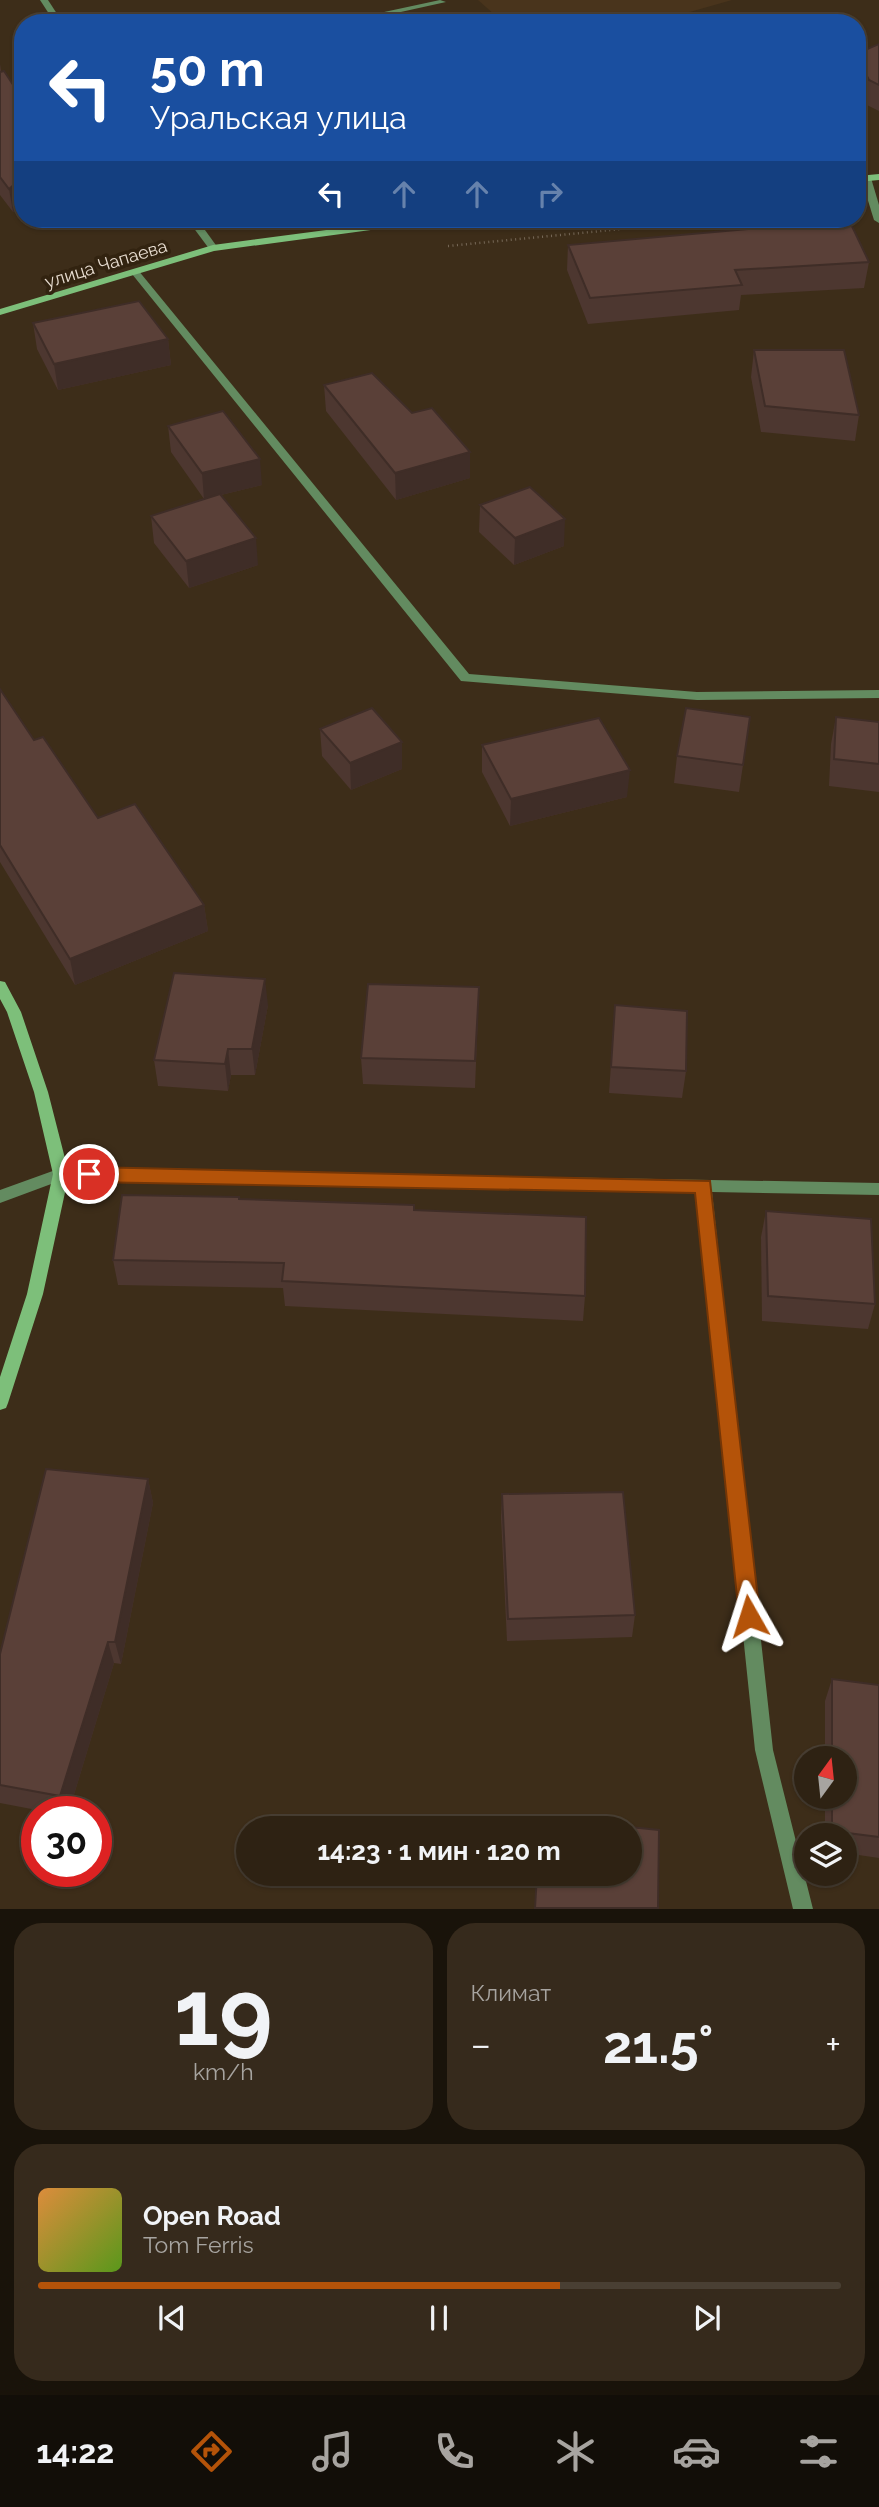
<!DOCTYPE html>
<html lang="ru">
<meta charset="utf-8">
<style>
body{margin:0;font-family:Raleway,sans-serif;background:#362a1c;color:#f1f3f6;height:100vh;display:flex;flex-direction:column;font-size:26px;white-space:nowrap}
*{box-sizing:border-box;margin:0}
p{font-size:23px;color:#a7a4a0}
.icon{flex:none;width:38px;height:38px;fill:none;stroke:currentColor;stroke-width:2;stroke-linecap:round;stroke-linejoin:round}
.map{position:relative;height:1909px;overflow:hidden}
.drawer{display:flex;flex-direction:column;gap:14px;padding:14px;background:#19130a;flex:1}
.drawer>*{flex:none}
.hud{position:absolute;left:14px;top:14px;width:852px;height:214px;border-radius:28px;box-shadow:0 2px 5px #0004,0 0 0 2px #493f33;background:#1a4fa0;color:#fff;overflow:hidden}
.needle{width:46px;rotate:15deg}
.controls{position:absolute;left:794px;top:1746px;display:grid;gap:14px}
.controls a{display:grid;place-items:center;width:63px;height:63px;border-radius:50%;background:#2e2213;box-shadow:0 2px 5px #0004,0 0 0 2px #493f33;font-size:35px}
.speed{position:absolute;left:21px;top:1796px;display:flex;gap:14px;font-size:35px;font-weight:700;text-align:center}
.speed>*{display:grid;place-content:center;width:91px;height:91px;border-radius:50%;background:#2e2213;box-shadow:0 2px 5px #0004,0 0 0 2px #493f33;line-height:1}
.speed .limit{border:10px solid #d22;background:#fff;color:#111}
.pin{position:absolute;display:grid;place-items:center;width:60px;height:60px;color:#fff;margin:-30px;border:4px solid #fff;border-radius:50%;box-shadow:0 2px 7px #0007}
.me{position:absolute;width:77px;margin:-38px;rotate:354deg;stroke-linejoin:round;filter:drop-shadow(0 0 5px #0008)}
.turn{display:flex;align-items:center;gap:24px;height:147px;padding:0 21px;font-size:32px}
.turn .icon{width:91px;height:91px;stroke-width:2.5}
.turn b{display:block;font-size:49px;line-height:60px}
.lanes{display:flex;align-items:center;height:66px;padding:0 21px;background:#0003;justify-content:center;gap:35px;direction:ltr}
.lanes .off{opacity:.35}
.big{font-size:52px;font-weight:700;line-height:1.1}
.drawer .tile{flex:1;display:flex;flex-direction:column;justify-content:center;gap:10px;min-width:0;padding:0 24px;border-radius:28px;background:#362a1c}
.drawer .dial{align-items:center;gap:0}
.dial b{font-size:91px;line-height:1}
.song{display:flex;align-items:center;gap:21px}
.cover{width:84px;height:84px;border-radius:10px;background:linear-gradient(135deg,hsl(30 70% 55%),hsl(90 70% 35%))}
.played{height:7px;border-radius:4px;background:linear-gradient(90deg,#b45309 65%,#493f33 65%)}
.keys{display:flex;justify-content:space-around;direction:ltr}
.heat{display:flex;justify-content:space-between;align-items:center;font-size:38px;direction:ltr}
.drawer .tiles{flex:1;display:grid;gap:14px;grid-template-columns:1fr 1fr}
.tile:last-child{grid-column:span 2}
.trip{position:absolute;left:236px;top:1816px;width:406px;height:70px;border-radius:35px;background:#2e2213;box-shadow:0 2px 5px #0004,0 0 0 2px #493f33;font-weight:700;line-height:70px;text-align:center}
.tabs{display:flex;height:112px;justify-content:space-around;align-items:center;background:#120e08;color:#a7a4a0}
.tabs .icon{width:49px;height:49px}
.tabs .on{color:#b45309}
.tabs b{font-size:32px;color:#f1f3f6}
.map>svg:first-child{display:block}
.built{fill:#49341c}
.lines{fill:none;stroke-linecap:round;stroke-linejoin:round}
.path{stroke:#776958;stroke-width:2.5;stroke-dasharray:1 3.5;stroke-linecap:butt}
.street{fill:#638b60;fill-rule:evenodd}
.secondary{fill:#7dbf7a;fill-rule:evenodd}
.wall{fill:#4d3730}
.shaded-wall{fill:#3f2d27}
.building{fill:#5a4038;stroke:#3f2d27;stroke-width:2}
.route{fill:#b45309;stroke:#753606;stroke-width:2}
.labels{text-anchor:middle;stroke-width:7;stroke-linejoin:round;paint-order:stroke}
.far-street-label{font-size:18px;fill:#e8ddd1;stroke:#322310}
</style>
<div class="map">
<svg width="879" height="1909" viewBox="0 0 879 1909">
<rect width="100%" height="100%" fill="#3d2d19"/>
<!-- built -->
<path class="built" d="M478,0H732L651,23H504Z"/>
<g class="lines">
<!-- path -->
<path class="path" d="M448,246L723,219"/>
<!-- street -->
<g class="street">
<path d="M40,0H48L63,23H55Z"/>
<path d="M440,0L446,2L351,23H333Z"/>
<path d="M23,82V88L0,93V87Z"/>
<path d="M866,175L871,178L879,205V223L874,220L861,178Z"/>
<path d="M187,219H197L218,248L216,250H210Z"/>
<path d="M132,270H138L469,674L697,692L879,690V698L697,700L461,681L132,274Z"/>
<path d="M61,1168L879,1183V1195L712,1192L773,1750L813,1909H793L755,1750L697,1192L62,1180L0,1203V1190Z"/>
</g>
<!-- secondary -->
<g class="secondary">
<path d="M879,174V180L858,182V176Z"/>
<path d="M410,219H435L430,222L214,251L0,315V309L213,245Z"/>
<path d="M0,981L5,982L21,1012L48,1092L69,1174L43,1294L8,1403L6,1408L0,1410V1377L27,1294L53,1174L34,1092L7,1012L0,999Z"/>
</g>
</g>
<!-- wall -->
<g class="wall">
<path d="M879,44V111L865,104L858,90V53Z"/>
<path d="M0,64L1,71L23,100V204L13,212L0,195Z"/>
<path d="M757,225L869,262L864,288L741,295L739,310L588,324L567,270L568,245L757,228Z"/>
<path d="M33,323L168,339L171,365L58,390L37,349Z"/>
<path d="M754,350L859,415L855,441L761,432L751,377Z"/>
<path d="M324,385L470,478L396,500L326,411Z"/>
<path d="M168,426L262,485L221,495L258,565L189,588L154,543L151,516L204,499L171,452Z"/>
<path d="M480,505L564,546L514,565L479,532Z"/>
<path d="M0,689L34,740L98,818L204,905L208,931L75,985L0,862Z"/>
<path d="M750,717L739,792L674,783L677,756Z"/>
<path d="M836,717L879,722V792L829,786L831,744Z"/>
<path d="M320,729L402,742V769L351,790L322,756Z"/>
<path d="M482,745L627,797L510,826L482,772Z"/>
<path d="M268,1005L255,1075H231L228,1091L158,1086L154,1060Z"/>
<path d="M615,1005L686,1071L682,1098L609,1093Z"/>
<path d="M478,1014L475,1088L363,1084L361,1058Z"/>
<path d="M240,1199L415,1210L585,1296L583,1321L285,1306L283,1288L118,1285L113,1260Z"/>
<path d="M766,1211L875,1304L868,1329L762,1321L761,1237Z"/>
<path d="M148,1479L153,1503L121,1664L114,1663L69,1811H42L0,1803V1654Z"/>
<path d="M502,1494L635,1615L632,1637L507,1641L501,1517Z"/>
<path d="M832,1679L879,1685V1858L845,1853V1836H825V1797H845V1759H825V1701Z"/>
</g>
<!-- shaded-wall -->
<g class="shaded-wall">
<path d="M23,177V204L13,212L9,189Z"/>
<path d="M168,339L171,365L58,390L54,364Z"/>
<path d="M470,452V478L396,500L395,473Z"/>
<path d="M260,459L262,485L204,499L202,473Z"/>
<path d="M565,519L564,546L514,565L515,538Z"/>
<path d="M256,538L258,565L189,588L186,561Z"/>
<path d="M402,742V769L351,790L350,763Z"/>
<path d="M630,770L627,797L510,826L511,799Z"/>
<path d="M204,905L208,931L75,985L70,959Z"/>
<path d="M265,979L268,1005L255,1075L252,1049Z"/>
<path d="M228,1049L231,1075L228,1091L225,1064Z"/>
<path d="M148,1479L153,1503L121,1664L115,1642Z"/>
<path d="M108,1642L114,1663L69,1811H65L60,1796Z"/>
</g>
<!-- building -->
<g class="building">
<path d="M879,44V85L869,80L858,59V53Z"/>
<path d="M4,71L23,100V177L9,189L0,177V72Z"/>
<path d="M849,220L869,262L735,270L742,285L590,298L568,245L758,228L757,225Z"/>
<path d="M139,301L168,339L54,364L33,323Z"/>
<path d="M754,350H844L859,415L765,406Z"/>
<path d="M372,373L412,413L432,408L470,452L395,473L324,385Z"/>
<path d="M223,411L260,459L202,473L168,426Z"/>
<path d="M530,487L565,519L515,538L480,505Z"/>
<path d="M220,494L256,538L186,561L151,516Z"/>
<path d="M0,689L34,740L43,737L98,818L135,804L204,905L70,959L0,845Z"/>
<path d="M372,708L402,742L350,763L320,729Z"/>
<path d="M686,708L750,717L743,765L677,756Z"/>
<path d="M836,717L879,722V764L834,759Z"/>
<path d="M599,718L630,770L511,799L482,745Z"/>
<path d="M174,973L265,979L252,1049H228L225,1064L154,1060Z"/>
<path d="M368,984L479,987L475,1061L361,1058Z"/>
<path d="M615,1005L687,1011L686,1071L611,1067Z"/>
<path d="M122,1195L239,1197V1199L414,1205V1210L586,1217L585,1296L282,1281L284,1263L113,1260Z"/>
<path d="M766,1211L871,1219L875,1304L768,1296Z"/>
<path d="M46,1469L148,1479L115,1642H108L60,1796L0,1785V1654Z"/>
<path d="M623,1492L635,1615L508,1619L502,1494Z"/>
<path d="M832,1679L879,1685V1837L832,1831V1797H845V1759H832Z"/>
<path d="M541,1818L659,1830L658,1908H535L537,1874H630V1829H540Z"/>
</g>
<!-- route -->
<path class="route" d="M89,1167L710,1181L760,1616L757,1623L749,1625L742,1623L739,1616L695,1193L89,1182L83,1179L80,1174L83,1169Z"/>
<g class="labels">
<!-- far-street labels -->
<g class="far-street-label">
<text transform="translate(106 264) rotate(-17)" y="6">улица Чапаева</text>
</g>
</g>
</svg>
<div class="controls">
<a><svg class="needle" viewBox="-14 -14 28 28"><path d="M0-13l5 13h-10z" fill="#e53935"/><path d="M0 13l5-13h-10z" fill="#a7a4a0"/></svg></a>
<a><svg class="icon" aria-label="layers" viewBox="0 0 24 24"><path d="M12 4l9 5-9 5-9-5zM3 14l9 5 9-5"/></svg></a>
</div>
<div class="speed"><div class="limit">30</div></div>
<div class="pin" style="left:89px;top:1174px;background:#d93025"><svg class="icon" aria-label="arrive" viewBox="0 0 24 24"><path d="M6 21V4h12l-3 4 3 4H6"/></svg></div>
<svg class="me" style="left:749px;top:1616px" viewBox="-20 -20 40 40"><path d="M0-17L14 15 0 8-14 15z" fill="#b45309" stroke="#fff" stroke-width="4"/></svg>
<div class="trip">14:23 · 1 мин · 120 m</div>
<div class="hud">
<div class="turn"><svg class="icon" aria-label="left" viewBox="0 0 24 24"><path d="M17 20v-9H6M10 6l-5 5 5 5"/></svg><div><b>50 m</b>Уральская улица</div></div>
<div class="lanes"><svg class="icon" aria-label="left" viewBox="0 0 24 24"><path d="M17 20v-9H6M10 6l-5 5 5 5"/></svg><svg class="icon off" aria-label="ahead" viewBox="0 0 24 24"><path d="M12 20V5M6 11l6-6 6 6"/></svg><svg class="icon off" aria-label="ahead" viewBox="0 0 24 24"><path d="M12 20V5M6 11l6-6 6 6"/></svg><svg class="icon off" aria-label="right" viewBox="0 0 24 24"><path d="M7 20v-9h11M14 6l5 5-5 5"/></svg></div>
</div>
</div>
<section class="drawer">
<div class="tiles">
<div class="tile dial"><b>19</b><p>km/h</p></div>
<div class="tile"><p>Климат</p>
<div class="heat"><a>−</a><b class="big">21.5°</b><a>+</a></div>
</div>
<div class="tile">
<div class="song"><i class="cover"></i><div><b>Open Road</b><p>Tom Ferris</p></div></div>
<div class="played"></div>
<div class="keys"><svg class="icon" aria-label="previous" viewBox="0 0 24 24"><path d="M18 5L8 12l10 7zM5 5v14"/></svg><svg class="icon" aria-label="pause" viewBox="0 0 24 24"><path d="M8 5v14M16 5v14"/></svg><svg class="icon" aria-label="next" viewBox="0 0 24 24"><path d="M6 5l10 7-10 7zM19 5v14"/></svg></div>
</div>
</div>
</section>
<nav class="tabs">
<b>14:22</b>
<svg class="icon on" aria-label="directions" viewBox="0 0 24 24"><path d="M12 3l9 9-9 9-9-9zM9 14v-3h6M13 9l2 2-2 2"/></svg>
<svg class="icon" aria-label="music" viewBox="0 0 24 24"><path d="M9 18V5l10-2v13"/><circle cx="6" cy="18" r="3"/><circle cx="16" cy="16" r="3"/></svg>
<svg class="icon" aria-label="phone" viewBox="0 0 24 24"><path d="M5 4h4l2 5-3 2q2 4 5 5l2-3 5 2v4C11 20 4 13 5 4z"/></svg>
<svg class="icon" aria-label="climate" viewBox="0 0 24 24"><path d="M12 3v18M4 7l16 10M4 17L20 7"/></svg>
<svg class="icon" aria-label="car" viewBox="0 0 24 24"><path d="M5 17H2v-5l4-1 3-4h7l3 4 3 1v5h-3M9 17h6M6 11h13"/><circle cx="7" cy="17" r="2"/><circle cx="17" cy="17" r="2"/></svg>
<svg class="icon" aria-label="filters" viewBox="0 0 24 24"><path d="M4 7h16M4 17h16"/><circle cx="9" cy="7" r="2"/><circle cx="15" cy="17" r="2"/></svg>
</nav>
